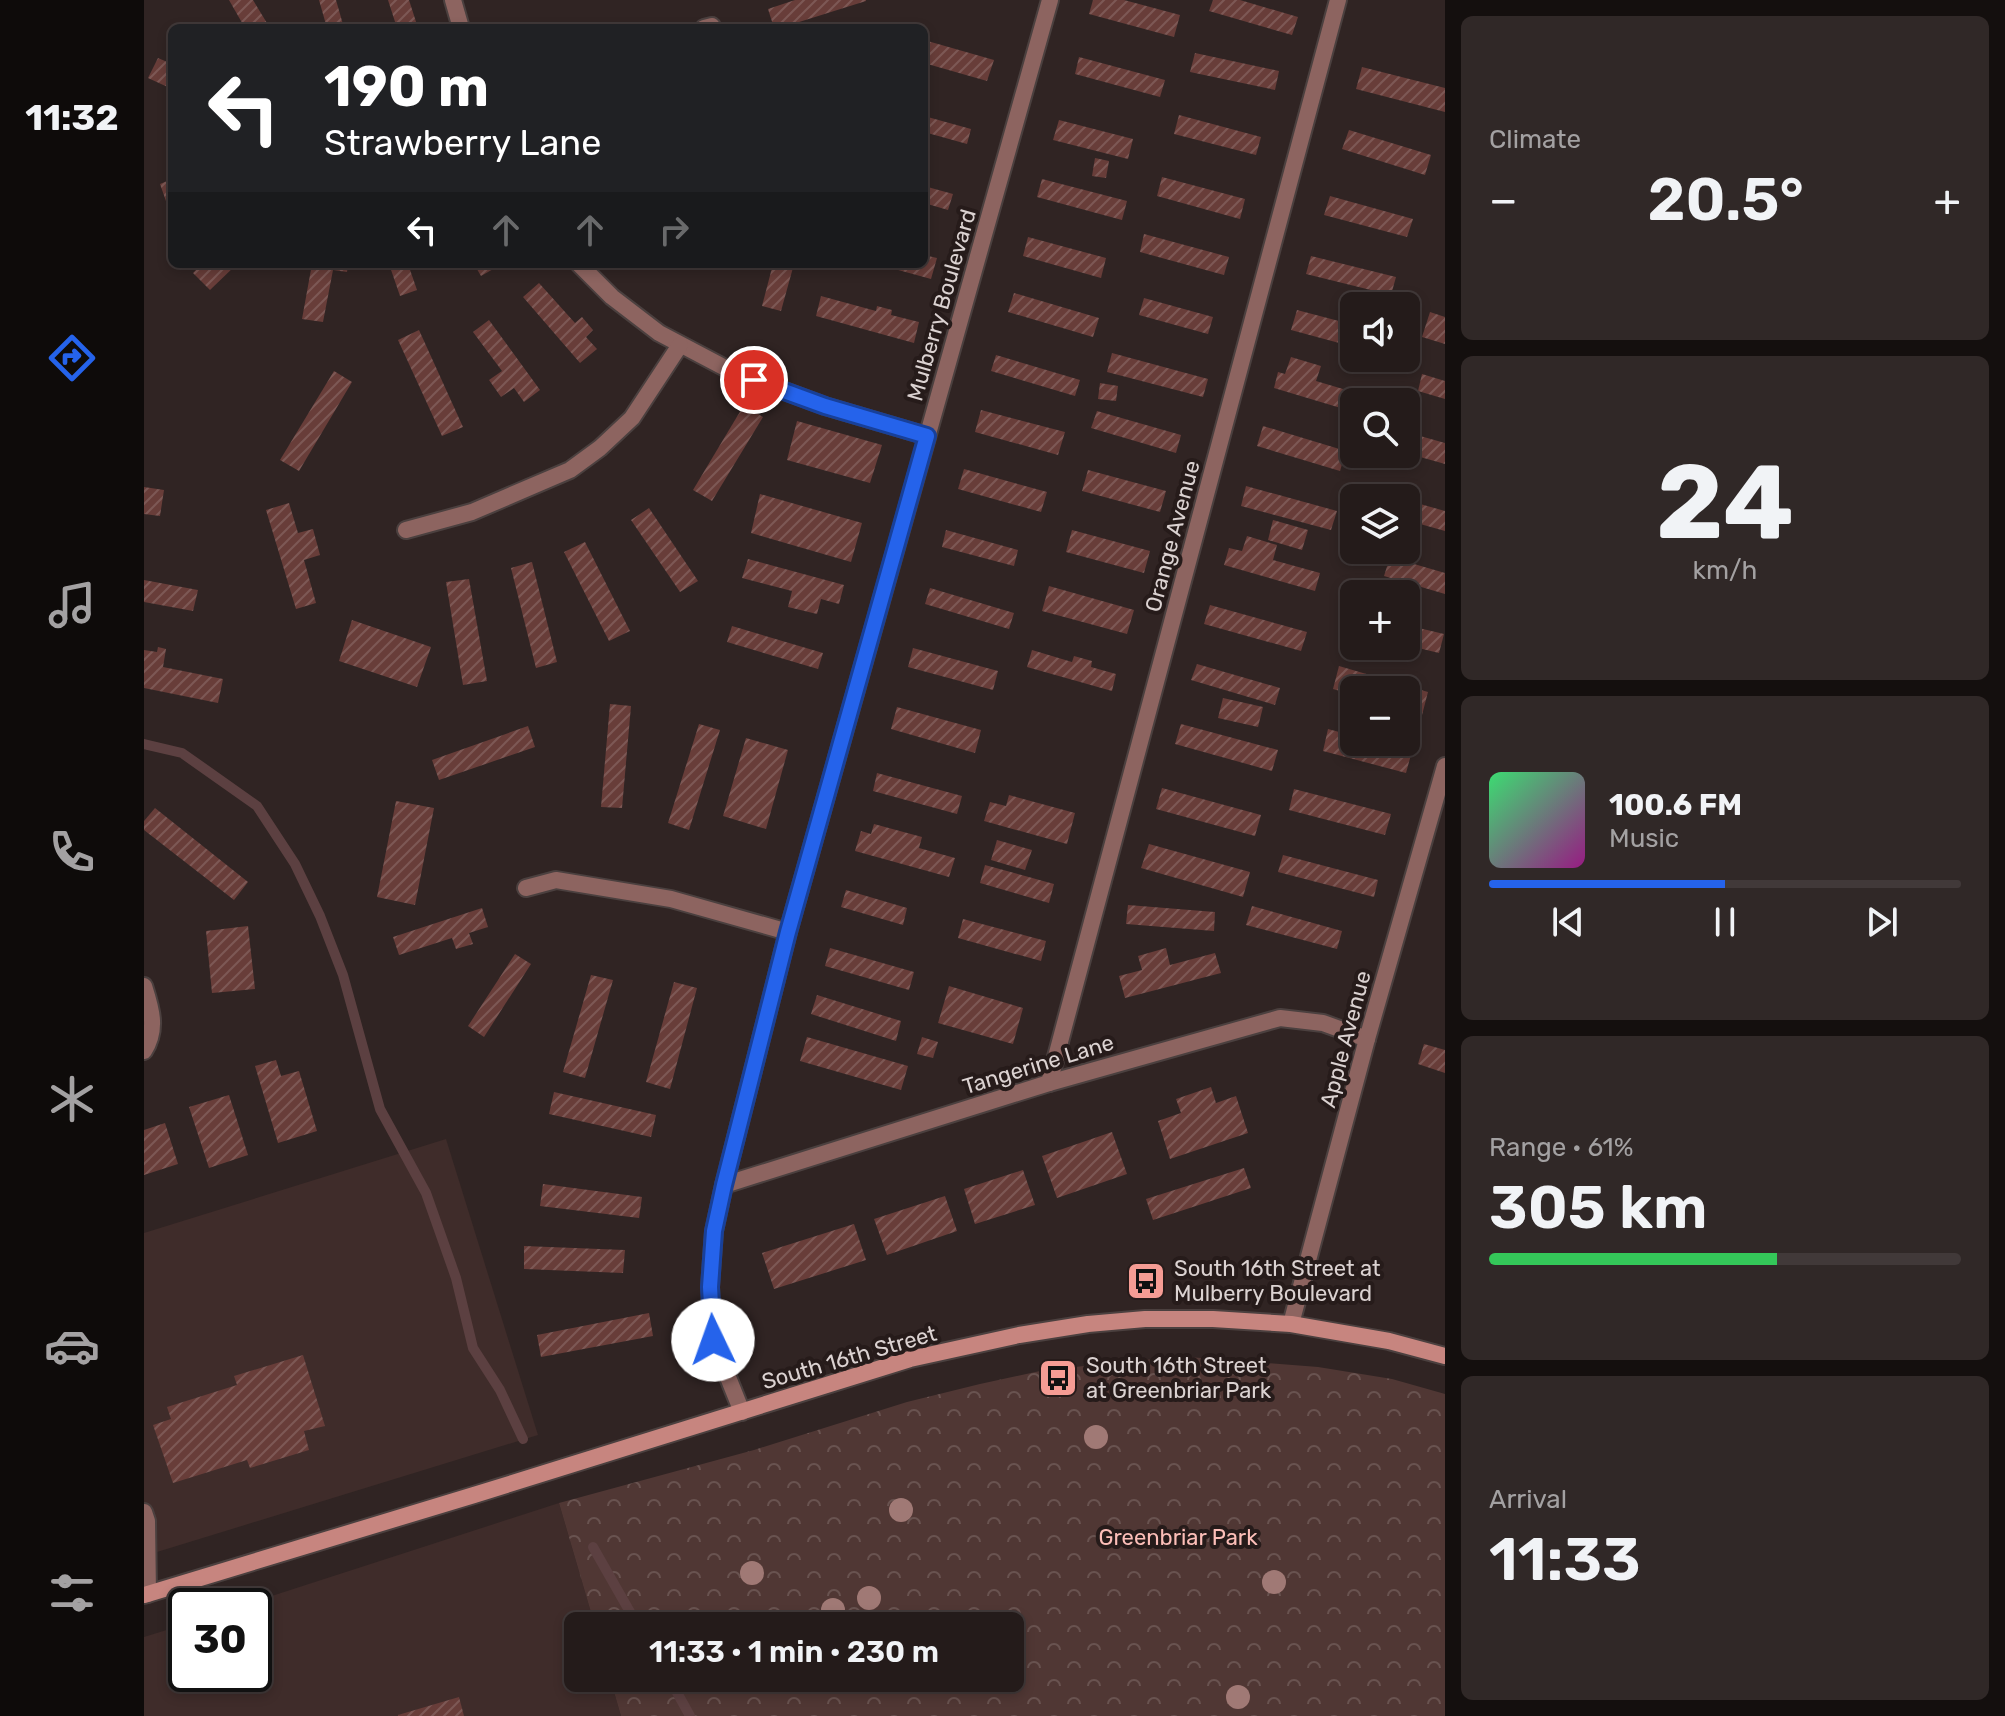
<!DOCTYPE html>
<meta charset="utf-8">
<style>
body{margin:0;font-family:Rubik,sans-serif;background:#302827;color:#f1f3f6;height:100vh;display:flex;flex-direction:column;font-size:30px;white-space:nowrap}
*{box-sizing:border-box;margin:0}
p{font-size:26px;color:#a3a1a2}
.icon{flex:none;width:44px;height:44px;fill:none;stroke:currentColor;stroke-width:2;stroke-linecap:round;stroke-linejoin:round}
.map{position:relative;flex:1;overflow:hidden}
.side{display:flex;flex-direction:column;gap:16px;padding:16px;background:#140f0e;width:560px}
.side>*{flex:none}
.top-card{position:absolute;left:24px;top:24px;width:760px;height:244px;border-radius:12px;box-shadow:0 4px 12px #0003,0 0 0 2px #413939;background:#202124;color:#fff;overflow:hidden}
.controls{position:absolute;left:1196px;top:292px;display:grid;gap:16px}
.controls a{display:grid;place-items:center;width:80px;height:80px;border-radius:12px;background:#241b1a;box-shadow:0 4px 12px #0003,0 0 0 2px #413939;font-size:40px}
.speed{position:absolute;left:24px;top:1588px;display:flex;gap:16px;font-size:40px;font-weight:700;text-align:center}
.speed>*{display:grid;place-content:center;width:104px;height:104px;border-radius:50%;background:#241b1a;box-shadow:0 4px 12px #0003,0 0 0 2px #413939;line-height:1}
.speed .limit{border:4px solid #111;border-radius:12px;background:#fff;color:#111}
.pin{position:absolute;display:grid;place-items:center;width:68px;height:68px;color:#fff;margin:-34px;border:4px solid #fff;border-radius:50%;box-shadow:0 2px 8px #0007}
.me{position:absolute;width:88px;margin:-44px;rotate:357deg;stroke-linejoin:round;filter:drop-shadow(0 0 6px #0008)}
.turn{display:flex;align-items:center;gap:28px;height:168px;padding:0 24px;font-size:36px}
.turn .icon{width:104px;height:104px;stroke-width:2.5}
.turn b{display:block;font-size:56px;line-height:68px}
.lanes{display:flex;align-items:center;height:76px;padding:0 24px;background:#0003;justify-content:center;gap:40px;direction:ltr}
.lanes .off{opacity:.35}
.big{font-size:60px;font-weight:600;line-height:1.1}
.side .card{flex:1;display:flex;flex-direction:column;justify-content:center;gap:12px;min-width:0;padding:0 28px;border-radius:12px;background:#302827}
.side .dial{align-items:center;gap:0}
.dial b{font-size:104px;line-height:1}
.song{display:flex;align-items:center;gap:24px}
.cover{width:96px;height:96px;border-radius:12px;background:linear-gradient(135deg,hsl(140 70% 55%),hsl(310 70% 35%))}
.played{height:8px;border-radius:4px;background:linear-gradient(90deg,#2563eb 50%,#413939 50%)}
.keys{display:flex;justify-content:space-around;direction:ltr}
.heat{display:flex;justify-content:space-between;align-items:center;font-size:44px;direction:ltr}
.charge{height:12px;border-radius:6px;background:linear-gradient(90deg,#34c759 61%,#413939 0)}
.trip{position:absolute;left:420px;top:1612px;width:460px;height:80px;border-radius:12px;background:#241b1a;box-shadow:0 4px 12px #0003,0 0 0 2px #413939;font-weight:600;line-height:80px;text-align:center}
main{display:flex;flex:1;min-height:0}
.dock{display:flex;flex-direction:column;width:144px;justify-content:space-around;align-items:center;background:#0e0b0a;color:#a3a1a2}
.dock .icon{width:56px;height:56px}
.dock .on{color:#2563eb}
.dock b{font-size:36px;color:#f1f3f6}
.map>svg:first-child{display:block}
.built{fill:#3f2c2a}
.forest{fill:url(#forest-crowns)}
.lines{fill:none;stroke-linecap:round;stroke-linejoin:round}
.stream{stroke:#5c4041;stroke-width:10}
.building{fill:url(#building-hatch)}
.minor-casing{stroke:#4b403f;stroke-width:20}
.secondary-casing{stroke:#4b403f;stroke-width:20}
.minor{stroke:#8d6460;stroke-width:16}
.secondary{stroke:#c7857f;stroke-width:16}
.tree{fill:#a07975}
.route-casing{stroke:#184099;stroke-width:20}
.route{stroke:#2563eb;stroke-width:14}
.labels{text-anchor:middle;stroke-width:8;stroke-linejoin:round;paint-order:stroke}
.street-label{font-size:22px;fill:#dbd2d1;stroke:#261b1a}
.poi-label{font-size:22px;fill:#dbd2d1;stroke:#261b1a;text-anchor:start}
.park-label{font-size:22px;fill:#fcbeb8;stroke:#261b1a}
</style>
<main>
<nav class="dock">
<b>11:32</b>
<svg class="icon on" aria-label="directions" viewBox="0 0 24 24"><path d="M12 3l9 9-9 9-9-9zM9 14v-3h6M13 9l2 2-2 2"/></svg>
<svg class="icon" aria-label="music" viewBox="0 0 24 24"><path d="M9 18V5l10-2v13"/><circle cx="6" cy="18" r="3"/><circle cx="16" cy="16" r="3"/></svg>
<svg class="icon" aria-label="phone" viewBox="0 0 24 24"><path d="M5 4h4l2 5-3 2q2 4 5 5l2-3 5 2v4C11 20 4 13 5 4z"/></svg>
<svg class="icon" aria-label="climate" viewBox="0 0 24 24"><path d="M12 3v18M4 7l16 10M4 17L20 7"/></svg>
<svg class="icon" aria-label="car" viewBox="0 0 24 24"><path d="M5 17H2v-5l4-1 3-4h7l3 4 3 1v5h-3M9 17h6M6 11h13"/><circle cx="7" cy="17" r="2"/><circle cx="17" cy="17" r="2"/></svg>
<svg class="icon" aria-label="filters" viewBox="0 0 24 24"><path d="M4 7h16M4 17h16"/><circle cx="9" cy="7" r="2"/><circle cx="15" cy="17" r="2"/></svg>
</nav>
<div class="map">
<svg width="1301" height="1716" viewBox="0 0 1301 1716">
<defs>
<pattern id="forest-crowns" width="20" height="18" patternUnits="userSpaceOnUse" patternTransform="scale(2)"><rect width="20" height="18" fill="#503734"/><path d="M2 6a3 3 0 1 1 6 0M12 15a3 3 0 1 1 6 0" fill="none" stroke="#695350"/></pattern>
<pattern id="building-hatch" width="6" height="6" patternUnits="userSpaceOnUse" patternTransform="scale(2)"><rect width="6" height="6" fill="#683d39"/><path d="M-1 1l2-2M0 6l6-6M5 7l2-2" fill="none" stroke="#7d5855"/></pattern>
</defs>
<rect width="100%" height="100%" fill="#302423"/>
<!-- built -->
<g class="built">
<path d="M302,1139L394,1435L0,1556V1233Z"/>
<path d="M415,1503L451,1626H434V1678H466L477,1716H0V1637L42,1624V1674H110V1606H97Z"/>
</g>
<!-- forest -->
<path class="forest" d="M1044,1357L1174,1367L1248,1379L1301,1394V1716H477L466,1678H866V1626H451L415,1503L610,1450L763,1402L836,1384L896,1371L984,1361Z"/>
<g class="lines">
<!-- stream -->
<g class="stream">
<path d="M0,744L38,753L113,806L151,864L176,916L199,975L236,1109L282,1193L312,1278L329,1348L356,1390L379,1439"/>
<path d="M449,1547L494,1626"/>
<path d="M525,1678L546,1716"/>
</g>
</g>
<!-- building -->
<g class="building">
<path d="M85,0H109L126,28H101Z"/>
<path d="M175,0H192L200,28H183Z"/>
<path d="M244,0H265L274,28H253Z"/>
<path d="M651,0H722V1L636,28H630L624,9Z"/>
<path d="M949,0H980L1036,15L1030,37L945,14Z"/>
<path d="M1069,0H1096L1154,17L1148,35L1065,11Z"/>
<path d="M780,40L850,60L843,81L780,63Z"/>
<path d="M1051,53L1135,71L1131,90L1046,72Z"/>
<path d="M935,57L1021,80L1016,97L931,74Z"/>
<path d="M14,58L28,64V89L4,78Z"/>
<path d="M1218,67L1301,88V112L1212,89Z"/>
<path d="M1035,115L1117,137L1112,155L1030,134Z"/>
<path d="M780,116L827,129L823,144L780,132Z"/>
<path d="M915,120L989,139L984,159L909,140Z"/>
<path d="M1205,130L1287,155L1281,175L1198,149Z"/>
<path d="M951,158L965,161L962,178L948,176Z"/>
<path d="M1018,177L1101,199L1096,219L1013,196Z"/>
<path d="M28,179V202L23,204L16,184Z"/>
<path d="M898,179L983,201L978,220L893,197Z"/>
<path d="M780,186L809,194L804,210L780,203Z"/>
<path d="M1186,196L1269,219L1263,237L1180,215Z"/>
<path d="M1000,234L1085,257L1080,275L996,252Z"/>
<path d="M884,237L962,258L957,278L879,256Z"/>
<path d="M780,255L793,258L787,279L736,265L780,264Z"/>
<path d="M1167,256L1252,277L1247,295L1162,274Z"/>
<path d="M58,264H93L66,290L49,273Z"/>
<path d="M168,264H204L203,272L189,270L179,322L158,319Z"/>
<path d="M245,264H264L273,290L256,296Z"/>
<path d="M330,264H358L337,276Z"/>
<path d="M629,264H650L637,311L618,306Z"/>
<path d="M395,283L431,323L438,317L449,330L442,337L453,349L436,363L379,297Z"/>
<path d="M870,293L955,318L949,337L864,312Z"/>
<path d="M677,296L732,311L733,306L748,310L747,315L775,322L770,343L672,316Z"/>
<path d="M1000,298L1069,317L1064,334L995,315Z"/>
<path d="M1153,310L1210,325V347L1147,330Z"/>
<path d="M1286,312L1301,317V344L1278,337Z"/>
<path d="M345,320L396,390L380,402L370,388L357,397L345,380L358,371L329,332Z"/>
<path d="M275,330L319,427L298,436L254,340Z"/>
<path d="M968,353L1064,379L1059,397L963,372Z"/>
<path d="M852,355L936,380L931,396L847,371Z"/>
<path d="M1147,357L1177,366L1172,381L1226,397L1225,402H1210V412L1130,388L1134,372L1141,374Z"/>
<path d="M190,371L208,382L155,471L136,460Z"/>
<path d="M1278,374L1301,381V399L1274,391Z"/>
<path d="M956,383L974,386L972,401L954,399Z"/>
<path d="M600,405L619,417L568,501L549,490Z"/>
<path d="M837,410L921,432L914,455L831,432Z"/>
<path d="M953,411L1037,435L1032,453L947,428Z"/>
<path d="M653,421L738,445L726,483L643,460Z"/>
<path d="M1119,426L1202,451L1196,471L1113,446Z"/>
<path d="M1269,434L1301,443V464L1262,453Z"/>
<path d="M820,469L903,492L897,512L814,489Z"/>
<path d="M944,470L1022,491L1016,512L938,491Z"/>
<path d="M1102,486L1193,511L1187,530L1097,506Z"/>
<path d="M0,487L20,490L16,516L0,514Z"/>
<path d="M616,494L718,523L707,562L607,533Z"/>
<path d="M1262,500L1301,511V531L1262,520Z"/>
<path d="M145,503L154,533L169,529L176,555L160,560L172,603L152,609L122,510Z"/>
<path d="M505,508L554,581L536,592L487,520Z"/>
<path d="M1129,520L1164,530L1158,550L1124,540Z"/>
<path d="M802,530L874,550L870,566L798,547Z"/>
<path d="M928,530L1006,551L1000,573L922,552Z"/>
<path d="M1103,536L1133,545L1129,560L1176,573L1171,591L1080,565L1085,548L1098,551Z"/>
<path d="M441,542L486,631L465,641L420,552Z"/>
<path d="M1246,557L1301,573V594L1240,576Z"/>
<path d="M604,559L700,585L695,604L677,599L673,614L644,607L648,591L598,578Z"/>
<path d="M388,562L413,662L392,668L367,568Z"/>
<path d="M325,579L343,681L319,685L302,582Z"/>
<path d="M0,580L54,590L49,611L0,602Z"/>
<path d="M905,586L990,610L983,634L898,611Z"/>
<path d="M786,588L870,613L865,629L781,604Z"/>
<path d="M1066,605L1163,632L1157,651L1060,624Z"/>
<path d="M208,620L287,647L273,687L195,661Z"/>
<path d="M1262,625L1300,634L1295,653L1262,645Z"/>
<path d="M588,626L679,653L674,669L583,642Z"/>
<path d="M14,647L22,649L19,667L79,679L74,703L0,688V650L13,652Z"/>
<path d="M769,648L854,671L849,690L764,667Z"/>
<path d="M888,650L928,662L930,656L948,661L947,667L972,674L968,691L883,667Z"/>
<path d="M1053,664L1136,688L1131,705L1047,680Z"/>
<path d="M1195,666L1284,692L1278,715L1262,710V690H1210V695L1189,689Z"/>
<path d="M1079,698L1119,707L1114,727L1074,718Z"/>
<path d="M466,704L487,706L478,808L457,807Z"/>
<path d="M753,707L837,730L831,753L747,729Z"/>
<path d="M555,724L576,730L545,830L524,823Z"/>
<path d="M1037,724L1134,750L1128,771L1031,744Z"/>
<path d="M384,726L391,747L295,780L288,760Z"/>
<path d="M1184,729L1210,736V742H1234L1268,751L1262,773L1179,751Z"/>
<path d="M602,738L644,750L622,829L579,816Z"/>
<path d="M733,773L818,796L813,814L729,791Z"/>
<path d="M1018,788L1117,815L1111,836L1012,809Z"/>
<path d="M1150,789L1247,814L1241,835L1145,810Z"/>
<path d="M865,795L931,813L923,844L840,821L846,802L862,806Z"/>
<path d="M252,801L290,808L271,905L233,897Z"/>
<path d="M11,808L104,882L90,900L0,830V821Z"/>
<path d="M730,824L778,837L775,848L811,858L805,877L711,851L717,831L727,834Z"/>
<path d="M853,840L888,850L881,870L847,860Z"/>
<path d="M1005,844L1106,872L1099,897L997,868Z"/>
<path d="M1139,855L1234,880L1230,897L1134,872Z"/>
<path d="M841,865L910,884L905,903L836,883Z"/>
<path d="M702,890L763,908L759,925L697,907Z"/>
<path d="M984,905L1071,912L1070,931L982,924Z"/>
<path d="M1108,906L1198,931L1193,949L1102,925Z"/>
<path d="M338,908L344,927L325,933L329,944L312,949L308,938L255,955L249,937Z"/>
<path d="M819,919L902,941L897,961L814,938Z"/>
<path d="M104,926L111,989L68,993L62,931Z"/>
<path d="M686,948L770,972L765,990L681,966Z"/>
<path d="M1022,948L1026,965L1071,953L1077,973L981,998L975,976L998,970L994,956Z"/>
<path d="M371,954L387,964L340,1037L324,1026Z"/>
<path d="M447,975L469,980L441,1078L419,1072Z"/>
<path d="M530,982L553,988L526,1089L502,1082Z"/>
<path d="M805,986L879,1008L869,1044L794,1023Z"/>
<path d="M673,995L757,1021L752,1041L667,1014Z"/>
<path d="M663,1037L764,1066L757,1090L656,1061Z"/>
<path d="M778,1037L794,1042L789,1058L773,1054Z"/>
<path d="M1280,1044L1301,1050V1073L1274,1064Z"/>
<path d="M132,1060L137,1076L155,1071L173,1131L134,1143L111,1066Z"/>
<path d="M1067,1087L1072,1103L1092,1096L1104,1133L1026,1159L1014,1121L1037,1113L1032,1099Z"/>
<path d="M410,1092L512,1115L507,1137L405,1114Z"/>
<path d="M85,1095L104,1155L65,1168L45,1107Z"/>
<path d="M21,1123L34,1164L0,1175V1130Z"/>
<path d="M968,1132L983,1174L913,1198L898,1156Z"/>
<path d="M1100,1168L1107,1188L1009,1220L1002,1199Z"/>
<path d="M879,1170L891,1205L831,1224L820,1189Z"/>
<path d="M399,1184L498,1197L495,1218L396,1206Z"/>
<path d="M801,1196L813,1231L743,1255L730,1219Z"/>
<path d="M710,1224L722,1260L630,1289L618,1253Z"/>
<path d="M380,1246L481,1250L479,1273L380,1269Z"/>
<path d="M505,1313L509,1336L397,1357L393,1335Z"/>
<path d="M159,1355L181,1426L160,1431L165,1450L106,1468L103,1460L29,1483L9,1425L27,1419L23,1407L93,1385L90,1376Z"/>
<path d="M315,1697L320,1716H254V1715Z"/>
</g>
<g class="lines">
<!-- minor casing -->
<g class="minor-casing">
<g id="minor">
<path d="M309,0L317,28"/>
<path d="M560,28L568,26"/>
<path d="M435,264L468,297L515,333L587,371L681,406L783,436"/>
<path d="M262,530L328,512L426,470L456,448L488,418L536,345"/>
<path d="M382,888L412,880L527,899L644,932"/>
<path d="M0,986C7,1008 14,1029 0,1051"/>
<path d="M905,1083L1194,0"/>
<path d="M580,1185L905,1083L1136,1018L1179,1023L1223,1039"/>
<path d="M1147,1324L1223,1039L1301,766"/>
<path d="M598,1412L569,1340L566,1287L570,1231L580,1185L644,932L906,0"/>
<path d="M0,1512L3,1521L4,1594"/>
</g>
</g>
<!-- secondary casing -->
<g class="secondary-casing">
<path id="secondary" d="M0,1595L330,1495L766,1359L875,1335L944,1324L1001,1319H1069L1147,1324L1245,1341L1301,1356"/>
</g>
<!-- minor -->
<use href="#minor" class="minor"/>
<!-- secondary -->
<use href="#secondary" class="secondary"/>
</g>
<!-- trees -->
<g class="tree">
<circle cx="952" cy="1437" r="12"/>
<circle cx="757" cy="1510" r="12"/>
<circle cx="608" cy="1573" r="12"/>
<circle cx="1130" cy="1582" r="12"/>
<circle cx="725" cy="1598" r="12"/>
<circle cx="689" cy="1610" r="12"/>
<circle cx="1094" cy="1697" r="12"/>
</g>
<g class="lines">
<!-- route casing -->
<g class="route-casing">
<path id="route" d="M569,1340L566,1287L570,1231L580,1185L644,932L783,436L681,406L610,380"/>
</g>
<!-- route -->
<use href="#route" class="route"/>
</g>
<!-- icons -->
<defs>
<g id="bus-square" transform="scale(2)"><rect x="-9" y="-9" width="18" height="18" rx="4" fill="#f59c94" stroke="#261b1a"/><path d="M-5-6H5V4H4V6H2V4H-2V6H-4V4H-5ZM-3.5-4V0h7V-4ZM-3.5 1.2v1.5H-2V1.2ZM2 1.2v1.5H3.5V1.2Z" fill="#111"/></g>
</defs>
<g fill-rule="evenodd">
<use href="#bus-square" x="1002" y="1281"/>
<use href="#bus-square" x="914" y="1378"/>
</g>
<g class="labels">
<!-- street labels -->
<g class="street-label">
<text transform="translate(797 305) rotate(-74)" y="8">Mulberry Boulevard</text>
<text transform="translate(1028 536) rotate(-75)" y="8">Orange Avenue</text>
<text transform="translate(1201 1039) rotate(-75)" y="8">Apple Avenue</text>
<text transform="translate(894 1064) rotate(-17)" y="8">Tangerine Lane</text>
<text transform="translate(705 1357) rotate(-16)" y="8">South 16th Street</text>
</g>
<!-- poi labels -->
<g class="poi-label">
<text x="1030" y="1276">South 16th Street at<tspan x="1030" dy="25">Mulberry Boulevard</tspan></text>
<text x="942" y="1373">South 16th Street<tspan x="942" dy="25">at Greenbriar Park</tspan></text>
</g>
<!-- park labels -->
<g class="park-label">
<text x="1034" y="1545">Greenbriar Park</text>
</g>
</g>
</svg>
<div class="controls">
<a><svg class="icon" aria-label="sound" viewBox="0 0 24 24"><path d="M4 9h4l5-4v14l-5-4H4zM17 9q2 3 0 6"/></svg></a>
<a><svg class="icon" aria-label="search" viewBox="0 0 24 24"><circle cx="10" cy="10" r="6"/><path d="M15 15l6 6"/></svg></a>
<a><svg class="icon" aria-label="layers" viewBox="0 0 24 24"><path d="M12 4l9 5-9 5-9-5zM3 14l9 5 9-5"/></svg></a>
<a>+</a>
<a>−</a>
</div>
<div class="speed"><div class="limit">30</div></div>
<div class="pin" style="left:610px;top:380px;background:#d93025"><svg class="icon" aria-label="arrive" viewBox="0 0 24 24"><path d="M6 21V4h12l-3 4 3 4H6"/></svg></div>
<svg class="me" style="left:569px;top:1340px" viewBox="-20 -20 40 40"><circle r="19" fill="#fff"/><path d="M0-13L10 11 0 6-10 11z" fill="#2563eb"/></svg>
<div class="trip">11:33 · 1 min · 230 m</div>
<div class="top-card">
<div class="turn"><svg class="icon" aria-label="left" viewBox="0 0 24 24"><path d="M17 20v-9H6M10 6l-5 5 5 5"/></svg><div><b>190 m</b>Strawberry Lane</div></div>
<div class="lanes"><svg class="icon" aria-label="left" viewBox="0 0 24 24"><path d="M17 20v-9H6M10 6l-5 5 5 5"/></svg><svg class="icon off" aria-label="ahead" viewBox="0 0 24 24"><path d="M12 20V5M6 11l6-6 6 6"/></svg><svg class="icon off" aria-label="ahead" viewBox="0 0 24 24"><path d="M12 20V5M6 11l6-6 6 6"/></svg><svg class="icon off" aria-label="right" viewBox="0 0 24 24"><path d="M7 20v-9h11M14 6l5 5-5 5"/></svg></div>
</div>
</div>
<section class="side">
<div class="card"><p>Climate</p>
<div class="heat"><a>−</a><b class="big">20.5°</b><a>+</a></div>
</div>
<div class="card dial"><b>24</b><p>km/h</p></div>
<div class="card">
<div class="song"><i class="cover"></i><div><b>100.6 FM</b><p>Music</p></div></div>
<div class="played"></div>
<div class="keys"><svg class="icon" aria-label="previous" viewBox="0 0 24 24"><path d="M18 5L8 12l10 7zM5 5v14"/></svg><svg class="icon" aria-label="pause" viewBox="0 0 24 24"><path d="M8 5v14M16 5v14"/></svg><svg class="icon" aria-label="next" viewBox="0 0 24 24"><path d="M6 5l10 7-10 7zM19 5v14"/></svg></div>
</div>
<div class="card"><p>Range · 61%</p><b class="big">305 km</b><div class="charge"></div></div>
<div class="card"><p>Arrival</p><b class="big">11:33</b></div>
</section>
</main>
